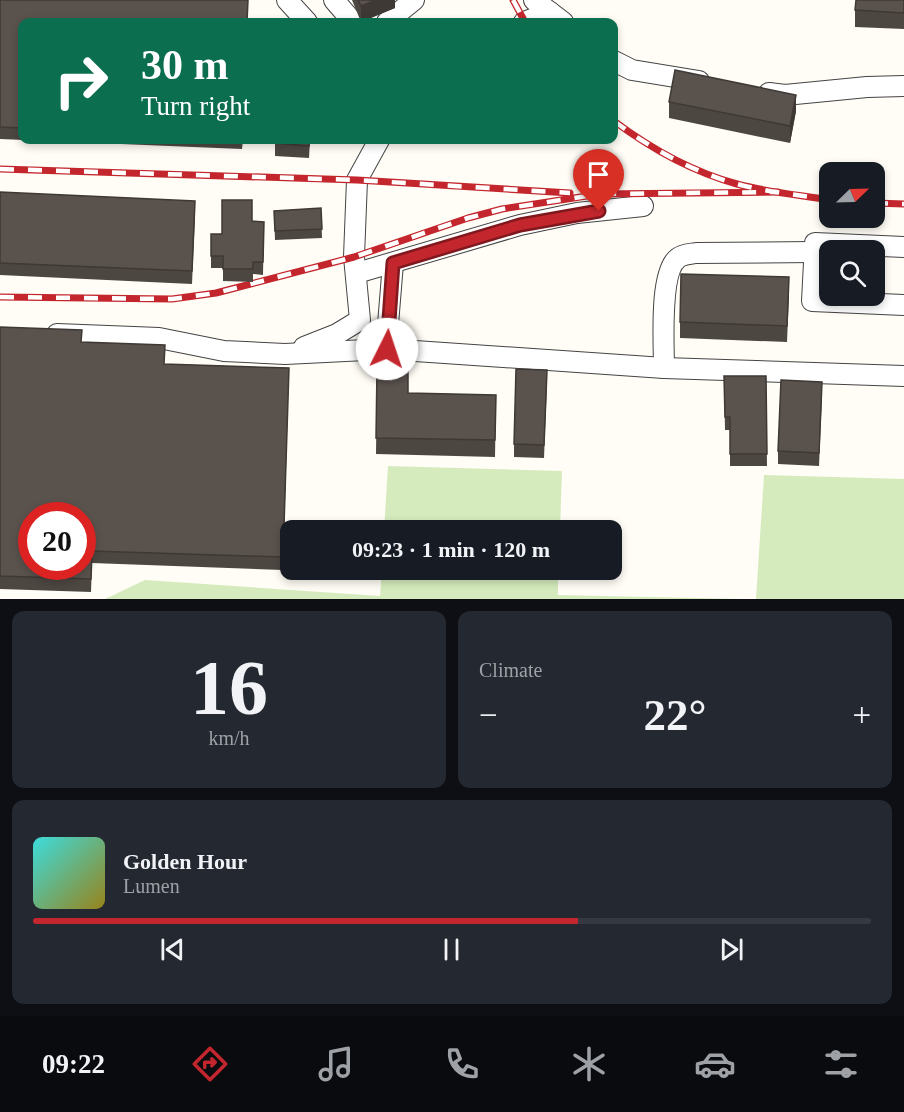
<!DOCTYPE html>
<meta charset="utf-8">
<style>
body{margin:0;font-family:"Times New Roman",serif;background:#242831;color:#f1f3f6;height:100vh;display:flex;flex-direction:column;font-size:22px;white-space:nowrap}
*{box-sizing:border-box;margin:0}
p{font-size:20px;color:#9ea1a6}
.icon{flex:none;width:33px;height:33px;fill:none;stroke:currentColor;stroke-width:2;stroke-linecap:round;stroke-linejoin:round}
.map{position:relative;height:599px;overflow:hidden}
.drawer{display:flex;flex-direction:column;gap:12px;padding:12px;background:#0d0f14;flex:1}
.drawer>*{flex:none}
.guide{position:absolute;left:18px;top:18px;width:600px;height:126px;border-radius:12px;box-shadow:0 3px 9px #0003;background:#0b6e4f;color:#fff;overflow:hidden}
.needle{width:39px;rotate:67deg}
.tools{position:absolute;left:819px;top:162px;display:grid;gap:12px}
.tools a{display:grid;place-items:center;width:66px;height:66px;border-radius:12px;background:#171b24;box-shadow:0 3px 9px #0003;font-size:30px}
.speed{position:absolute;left:18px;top:502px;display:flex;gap:12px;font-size:30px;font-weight:700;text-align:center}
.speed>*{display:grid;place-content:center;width:78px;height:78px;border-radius:50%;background:#171b24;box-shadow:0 3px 9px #0003;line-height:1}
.speed .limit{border:9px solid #d22;background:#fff;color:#111}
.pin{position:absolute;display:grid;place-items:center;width:51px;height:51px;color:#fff;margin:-62px -26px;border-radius:50% 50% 50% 0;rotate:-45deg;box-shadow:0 0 6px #0007}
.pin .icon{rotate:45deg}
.me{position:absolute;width:66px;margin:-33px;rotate:4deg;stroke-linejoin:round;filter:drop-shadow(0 0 4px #0008)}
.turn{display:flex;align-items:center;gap:21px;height:126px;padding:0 24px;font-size:27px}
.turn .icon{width:78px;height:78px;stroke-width:2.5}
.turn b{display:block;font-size:42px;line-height:51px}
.big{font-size:45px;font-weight:600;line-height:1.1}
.drawer .tile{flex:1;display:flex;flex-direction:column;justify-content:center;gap:9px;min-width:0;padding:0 21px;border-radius:12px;background:#242831}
.drawer .dial{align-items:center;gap:0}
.dial b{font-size:78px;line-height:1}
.song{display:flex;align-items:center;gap:18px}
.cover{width:72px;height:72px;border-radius:9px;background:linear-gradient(135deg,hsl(180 70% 55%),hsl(50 70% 35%))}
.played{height:6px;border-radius:3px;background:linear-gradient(90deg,#c4262e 65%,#363941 65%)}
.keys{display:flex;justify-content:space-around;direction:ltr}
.heat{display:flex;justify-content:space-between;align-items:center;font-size:33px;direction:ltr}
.drawer .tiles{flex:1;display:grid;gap:12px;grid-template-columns:1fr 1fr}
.tile:last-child{grid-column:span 2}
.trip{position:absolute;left:280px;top:520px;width:342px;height:60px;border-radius:12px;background:#171b24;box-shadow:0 3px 9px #0003;font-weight:600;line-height:60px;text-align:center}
.dock{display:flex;height:96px;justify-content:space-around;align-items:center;background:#090b0e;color:#9ea1a6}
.dock .icon{width:42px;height:42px}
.dock .on{color:#c4262e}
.dock b{font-size:27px;color:#f1f3f6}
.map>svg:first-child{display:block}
.green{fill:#d5ebbd}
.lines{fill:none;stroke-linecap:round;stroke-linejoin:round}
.minor-casing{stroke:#444;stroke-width:22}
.minor{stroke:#fff;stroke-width:20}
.rail-casing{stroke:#c4262e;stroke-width:7}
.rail{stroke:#fff;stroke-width:4.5;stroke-dasharray:14;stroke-linecap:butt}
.wall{fill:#4d4742}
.shaded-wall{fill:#3f3936}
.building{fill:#5a524d;stroke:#3f3936;stroke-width:1.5;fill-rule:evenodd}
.route-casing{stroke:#7f191e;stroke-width:15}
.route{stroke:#c4262e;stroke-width:10}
</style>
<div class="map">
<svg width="904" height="599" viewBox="0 0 904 599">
<rect width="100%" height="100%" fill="#fffdf5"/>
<!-- green -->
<g class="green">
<path d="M388,466L562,471L560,531H384Z"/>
<path d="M764,475L904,479V599H756Z"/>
<path d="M382,570H558V595L743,599H105L145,580L380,596Z"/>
</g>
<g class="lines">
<!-- minor casing -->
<g class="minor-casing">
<g id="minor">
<path d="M287,0L307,22"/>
<path d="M334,0L353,22"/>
<path d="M534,0L563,22"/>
<path d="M387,22L414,0"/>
<path d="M524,22L550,12"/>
<path d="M614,61L632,70L699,81"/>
<path d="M769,93L785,95L867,87L904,86"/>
<path d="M904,247L815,243L812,301L904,305"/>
<path d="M357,273L520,225L577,213L643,206"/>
<path d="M57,334L159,338L224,351L285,354L386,349L664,368L904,376"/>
<path d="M304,347L337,334L360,320L354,257L357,180L379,140"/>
<path d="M386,349L393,263"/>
<path d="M664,368C664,344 659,272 678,258C683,254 690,254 696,253L815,252"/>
</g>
</g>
<!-- minor -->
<use href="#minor" class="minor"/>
<!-- rail casing -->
<g class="rail-casing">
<g id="rail">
<path d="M513,0L525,22"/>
<path d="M614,121C650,148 693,172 737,184C767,192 799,195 830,200"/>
<path d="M0,169L357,180L570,193"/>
<path d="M874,203L904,204"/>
<path d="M0,297L172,299L216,293L354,257L468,218L502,209L600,194L778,192"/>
</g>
</g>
<!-- rail -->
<use href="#rail" class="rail"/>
</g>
<!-- wall -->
<g class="wall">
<path d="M0,0L22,22V140H243L242,149L0,139Z"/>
<path d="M352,0H395V8L361,22Z"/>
<path d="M904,0V29L855,27V10Z"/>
<path d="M669,102L796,111L790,143L669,118Z"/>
<path d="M275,140H310L309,158L275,156Z"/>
<path d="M0,192L195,214L192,284L0,275Z"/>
<path d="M321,208L322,238L275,240L274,211Z"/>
<path d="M252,221L264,222L263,275L253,274V282L223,281V268H211V234H222Z"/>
<path d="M789,294L787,342L680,338V322Z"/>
<path d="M0,327L82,342L165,364L289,368L283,570L92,563L91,592L0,589Z"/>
<path d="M377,368L408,393L496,395L495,457L376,454Z"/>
<path d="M724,376H766L767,466H730V430H725Z"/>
<path d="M547,383L544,458L514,457V444Z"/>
<path d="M822,395L819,466L778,464V451Z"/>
</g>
<!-- shaded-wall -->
<g class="shaded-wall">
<path d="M376,0H395V8L361,22V6Z"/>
<path d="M796,95V111L790,143V126Z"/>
</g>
<!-- building -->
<g class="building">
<path d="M0,0H248L247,22H22V128L0,127Z"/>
<path d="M358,0H376L361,6Z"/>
<path d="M856,0H904V13L855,10Z"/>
<path d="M675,70L796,95L790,126L669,102Z"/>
<path d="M275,140H309V146L275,143Z"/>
<path d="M0,192L195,201L192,271L0,263Z"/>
<path d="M222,200H252V221L264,222L263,262H253V269H223V256H211V234H222Z"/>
<path d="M321,208L322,229L275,231L274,211Z"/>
<path d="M681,274L789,277L787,326L680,322Z"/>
<path d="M0,327L82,330L81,342L165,345L164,364L289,368L283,557L92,551L91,579L0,576ZM32,516H82V567H32Z"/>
<path d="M377,368H408V393L496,395L495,440L376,438Z"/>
<path d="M516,369L547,370L544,445L514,444Z"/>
<path d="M724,376H766L767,454H730V417H725Z"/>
<path d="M781,380L822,382L819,453L778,451Z"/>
</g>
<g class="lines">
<!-- route casing -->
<g class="route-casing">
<path id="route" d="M387,349L393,263L520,225L599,211"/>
</g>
<!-- route -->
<use href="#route" class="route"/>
</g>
</svg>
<div class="tools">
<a><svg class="needle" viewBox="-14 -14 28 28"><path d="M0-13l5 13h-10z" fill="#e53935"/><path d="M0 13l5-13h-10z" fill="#9ea1a6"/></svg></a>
<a><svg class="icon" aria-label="search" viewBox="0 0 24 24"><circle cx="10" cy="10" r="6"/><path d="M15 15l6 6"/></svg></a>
</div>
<div class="speed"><div class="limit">20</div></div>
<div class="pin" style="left:599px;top:211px;background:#d93025"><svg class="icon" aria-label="arrive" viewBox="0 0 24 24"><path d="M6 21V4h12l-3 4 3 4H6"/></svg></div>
<svg class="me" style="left:387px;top:349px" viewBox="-20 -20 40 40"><circle r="19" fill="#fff"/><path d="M0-13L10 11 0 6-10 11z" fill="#c4262e"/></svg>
<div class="trip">09:23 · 1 min · 120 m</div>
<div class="guide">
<div class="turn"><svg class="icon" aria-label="right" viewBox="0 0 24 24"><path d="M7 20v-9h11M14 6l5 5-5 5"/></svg><div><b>30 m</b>Turn right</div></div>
</div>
</div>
<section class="drawer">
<div class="tiles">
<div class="tile dial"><b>16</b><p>km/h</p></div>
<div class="tile"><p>Climate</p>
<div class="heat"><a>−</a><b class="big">22°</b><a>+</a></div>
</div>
<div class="tile">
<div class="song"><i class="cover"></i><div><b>Golden Hour</b><p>Lumen</p></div></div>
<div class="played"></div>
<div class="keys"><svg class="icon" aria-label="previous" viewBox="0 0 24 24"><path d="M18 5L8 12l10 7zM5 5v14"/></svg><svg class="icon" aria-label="pause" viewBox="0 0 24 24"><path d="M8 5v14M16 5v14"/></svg><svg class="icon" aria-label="next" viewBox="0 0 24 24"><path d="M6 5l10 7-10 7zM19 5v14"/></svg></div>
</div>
</div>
</section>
<nav class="dock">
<b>09:22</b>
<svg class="icon on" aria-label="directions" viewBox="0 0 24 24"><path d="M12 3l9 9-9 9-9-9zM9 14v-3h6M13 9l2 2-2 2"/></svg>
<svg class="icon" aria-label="music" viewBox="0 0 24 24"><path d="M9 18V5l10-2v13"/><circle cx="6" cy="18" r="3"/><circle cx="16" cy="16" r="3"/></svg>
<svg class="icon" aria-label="phone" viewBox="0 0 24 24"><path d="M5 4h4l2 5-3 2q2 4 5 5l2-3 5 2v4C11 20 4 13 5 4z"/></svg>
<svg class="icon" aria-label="climate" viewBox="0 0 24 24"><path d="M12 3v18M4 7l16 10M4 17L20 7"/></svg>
<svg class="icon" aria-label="car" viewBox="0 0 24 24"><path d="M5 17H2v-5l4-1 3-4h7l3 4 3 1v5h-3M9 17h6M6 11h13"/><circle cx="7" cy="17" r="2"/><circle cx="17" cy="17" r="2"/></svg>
<svg class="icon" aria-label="filters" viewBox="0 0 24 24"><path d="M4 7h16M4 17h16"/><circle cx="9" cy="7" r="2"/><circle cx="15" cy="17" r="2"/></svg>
</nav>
